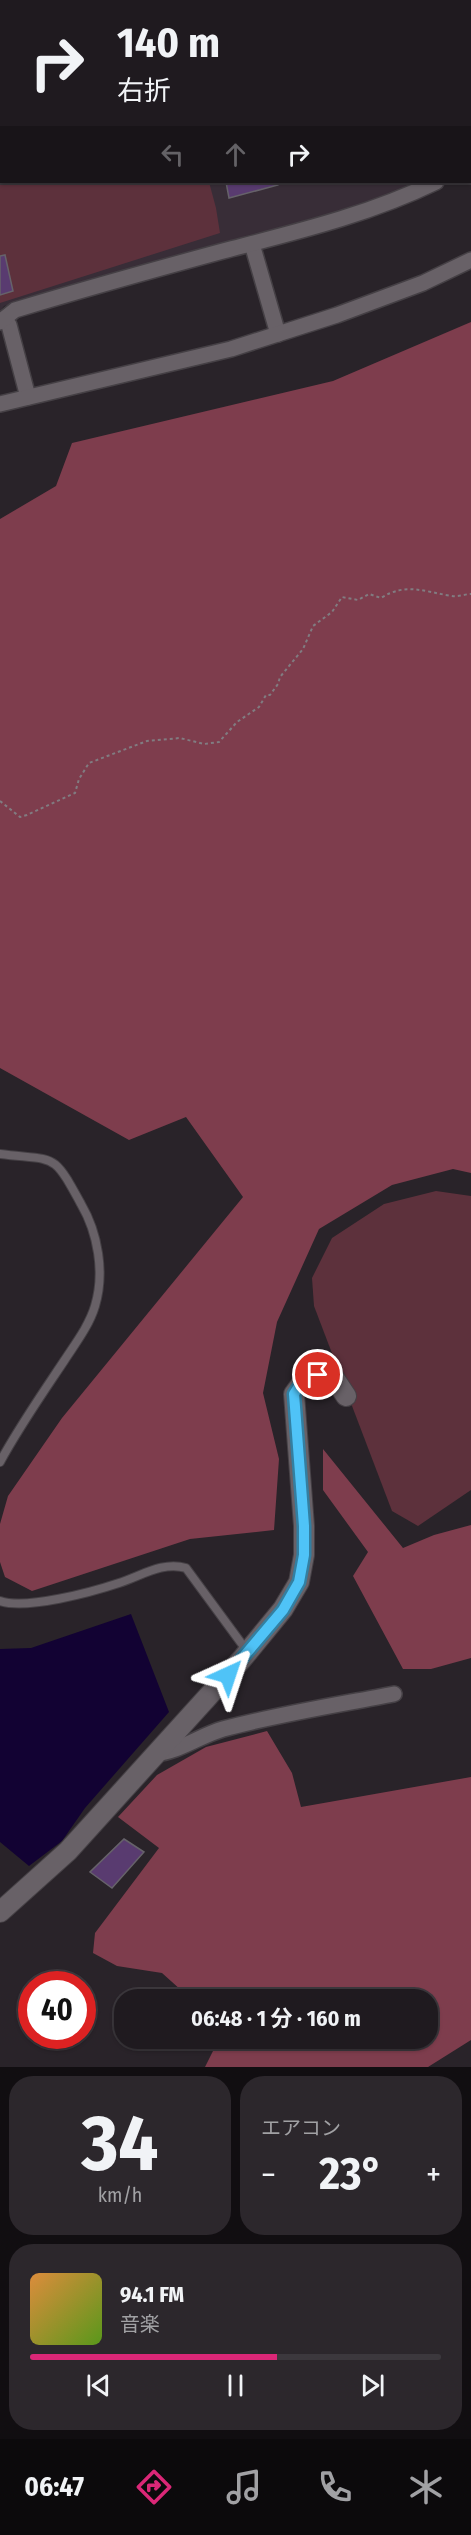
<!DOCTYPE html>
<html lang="ja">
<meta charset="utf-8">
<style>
body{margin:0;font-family:"Fira Sans Condensed","Noto Sans JP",sans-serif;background:#2c272c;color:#f1f3f6;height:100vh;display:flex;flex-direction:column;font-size:22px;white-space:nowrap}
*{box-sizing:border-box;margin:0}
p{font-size:20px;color:#a1a1a4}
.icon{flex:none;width:33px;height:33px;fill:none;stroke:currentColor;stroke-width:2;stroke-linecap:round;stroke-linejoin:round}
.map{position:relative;height:2067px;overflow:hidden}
.details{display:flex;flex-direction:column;gap:9px;padding:9px;background:#110e11;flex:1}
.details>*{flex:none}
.banner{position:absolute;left:0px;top:0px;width:471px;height:183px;box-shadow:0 2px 4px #0004,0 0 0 2px #3c383d;background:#1f1a1f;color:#f1f3f6;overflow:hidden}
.speed{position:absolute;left:18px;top:1971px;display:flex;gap:12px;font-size:30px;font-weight:700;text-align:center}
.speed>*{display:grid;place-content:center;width:78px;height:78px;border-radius:50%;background:#1f1a1f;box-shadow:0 2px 4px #0004,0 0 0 2px #3c383d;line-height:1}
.speed .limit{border:9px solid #d22;background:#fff;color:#111}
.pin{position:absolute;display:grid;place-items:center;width:51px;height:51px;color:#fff;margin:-26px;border:3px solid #fff;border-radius:50%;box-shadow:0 2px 6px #0007}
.me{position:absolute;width:66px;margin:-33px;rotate:42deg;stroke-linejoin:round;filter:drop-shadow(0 0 4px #0008)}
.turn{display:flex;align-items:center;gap:21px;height:126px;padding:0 18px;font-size:27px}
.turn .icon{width:78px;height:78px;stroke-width:2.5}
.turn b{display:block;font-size:42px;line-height:51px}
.lanes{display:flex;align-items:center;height:57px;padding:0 18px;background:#0003;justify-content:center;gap:30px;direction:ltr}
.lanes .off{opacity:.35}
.big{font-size:45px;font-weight:700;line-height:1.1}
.details .widget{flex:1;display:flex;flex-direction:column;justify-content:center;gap:9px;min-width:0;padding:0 21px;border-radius:24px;background:#2c272c}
.details .dial{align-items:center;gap:0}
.dial b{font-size:78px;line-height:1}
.song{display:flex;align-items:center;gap:18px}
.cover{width:72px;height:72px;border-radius:9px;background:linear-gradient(135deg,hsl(30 70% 55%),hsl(90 70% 35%))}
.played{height:6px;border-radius:3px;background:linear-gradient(90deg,#db2777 60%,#3c383d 60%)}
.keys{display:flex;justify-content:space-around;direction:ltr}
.heat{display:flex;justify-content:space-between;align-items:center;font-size:33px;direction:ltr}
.details .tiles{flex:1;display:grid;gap:9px;grid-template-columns:1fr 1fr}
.widget:last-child{grid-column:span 2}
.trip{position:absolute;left:114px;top:1989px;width:324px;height:60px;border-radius:24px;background:#1f1a1f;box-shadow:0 2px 4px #0004,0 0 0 2px #3c383d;font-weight:700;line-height:60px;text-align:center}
.dock{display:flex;height:96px;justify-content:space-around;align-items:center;background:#0c0a0c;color:#a1a1a4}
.dock .icon{width:42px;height:42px}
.dock .on{color:#db2777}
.dock b{font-size:27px;color:#f1f3f6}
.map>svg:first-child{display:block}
.built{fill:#382d37}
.green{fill:#5d313c}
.forest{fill:#7e3d4d}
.water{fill:#120233}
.building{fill:#593b70;stroke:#66626a;stroke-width:1.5}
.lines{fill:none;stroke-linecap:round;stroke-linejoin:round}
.service-casing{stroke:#454045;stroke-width:10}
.minor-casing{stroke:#454045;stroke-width:18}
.tertiary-casing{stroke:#454045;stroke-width:22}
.path{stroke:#817c81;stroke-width:2;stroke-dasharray:3 3;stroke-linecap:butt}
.service{stroke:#686167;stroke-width:8}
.minor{stroke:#686167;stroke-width:15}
.tertiary{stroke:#686167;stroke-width:20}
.rail{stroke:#a5a0a5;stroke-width:4.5}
.route-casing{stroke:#337fa1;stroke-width:15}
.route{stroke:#4fc3f7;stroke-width:10}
</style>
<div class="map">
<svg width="471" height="2067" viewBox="0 0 471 2067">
<rect width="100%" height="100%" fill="#292329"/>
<!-- built -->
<g class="built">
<path d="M450,0H471L470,156V2H442Z"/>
<path d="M1,52L2,182H424L320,222L129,271L4,306L0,311Z"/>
</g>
<!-- green -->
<g class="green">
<path d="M250,0H427L231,1Z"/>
<path d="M0,78L2,182H209L216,208L220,233L0,303Z"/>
<path d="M436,1191L471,1196V1490L418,1526L392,1511L314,1306L312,1278L332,1238L384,1204Z"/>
</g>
<!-- forest -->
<g class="forest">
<path d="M471,322V1173L453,1169L392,1185L319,1229L277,1322L263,1393L279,1459L274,1530L190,1539L32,1591L5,1577L0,1562V1524L8,1496L62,1418L243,1197L186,1117L129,1140L0,1068V519L56,486L72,443L333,381Z"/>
<path d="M323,1449L403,1548L434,1535L471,1525V1658L431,1669H403L353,1576L368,1552L323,1490Z"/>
<path d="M267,1731L292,1773L301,1807L471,1777V2040L428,2067H205L213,2051L211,2039L428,2038V2000L191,1999L162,1973L117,1966L93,1953L95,1933L159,1848L118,1817L157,1775L206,1747Z"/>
</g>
<!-- water -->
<path class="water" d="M131,1614L169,1712L85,1808L62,1841L29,1866L0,1842V1649L31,1648Z"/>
<!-- building -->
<g class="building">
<path d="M226,182H278V185L229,198Z"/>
<path d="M5,255L13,291L0,295V256Z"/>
<path d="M124,1839L144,1852L112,1888L90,1872Z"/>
</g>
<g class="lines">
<!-- service casing -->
<g class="service-casing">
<g id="service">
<path d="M0,1154C57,1161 52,1151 81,1204C98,1233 105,1273 95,1306C89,1326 75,1344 64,1361C42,1394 19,1427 0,1462"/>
<path d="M0,1601C26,1610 92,1592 119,1583C141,1576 163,1561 186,1568L247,1651"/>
</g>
</g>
<!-- minor casing -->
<g class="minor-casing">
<g id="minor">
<path d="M470,160L471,159"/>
<path d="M252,244L278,334"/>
<path d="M4,319L9,325L28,397"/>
<path d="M0,322L15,310C84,289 153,270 223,251C296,232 368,215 436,182"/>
<path d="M0,404L231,349L337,315L423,283L471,260"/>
<path d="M154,1754C179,1752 199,1736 223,1729C279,1714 337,1705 394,1694"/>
</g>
</g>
<!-- tertiary casing -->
<g class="tertiary-casing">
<g id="tertiary">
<path d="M116,2L121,0"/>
<path d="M0,35L2,34"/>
<path d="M0,1912L68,1851L242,1659L283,1609L299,1582L304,1555V1526L294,1394C306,1376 312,1373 334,1378L346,1396"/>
</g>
</g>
<!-- path -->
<path class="path" d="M0,801L20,817L27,815L75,793L79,779L89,763L147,741L180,738L204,744L219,742L237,722L259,707L266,695H270L278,684L280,677L303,649L313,626L332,612L342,597L358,600L369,594L381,598C406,582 425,592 452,596C458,597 465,594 471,594"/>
<!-- service -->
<use href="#service" class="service"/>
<!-- minor -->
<use href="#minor" class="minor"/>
<!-- tertiary -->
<use href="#tertiary" class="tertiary"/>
<!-- rail -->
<g class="rail">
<path d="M470,4L471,3"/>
<path d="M0,61L2,60"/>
</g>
</g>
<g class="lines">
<!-- route casing -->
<g class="route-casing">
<path id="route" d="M228,1675L283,1610L299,1582L304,1555V1526L294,1394L303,1380L318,1375"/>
</g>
<!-- route -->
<use href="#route" class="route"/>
</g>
</svg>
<div class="speed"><div class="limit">40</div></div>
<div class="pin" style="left:318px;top:1375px;background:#d93025"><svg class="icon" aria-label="arrive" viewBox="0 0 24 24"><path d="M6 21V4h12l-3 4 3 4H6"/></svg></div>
<svg class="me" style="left:228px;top:1675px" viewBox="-20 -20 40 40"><path d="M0-17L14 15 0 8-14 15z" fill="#4fc3f7" stroke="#fff" stroke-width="4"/></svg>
<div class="trip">06:48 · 1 分 · 160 m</div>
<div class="banner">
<div class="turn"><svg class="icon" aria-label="right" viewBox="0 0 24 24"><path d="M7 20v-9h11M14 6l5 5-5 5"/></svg><div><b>140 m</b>右折</div></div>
<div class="lanes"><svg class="icon off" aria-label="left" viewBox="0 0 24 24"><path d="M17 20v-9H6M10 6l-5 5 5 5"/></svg><svg class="icon off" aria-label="ahead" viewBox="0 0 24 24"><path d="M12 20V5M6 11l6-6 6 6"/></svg><svg class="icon" aria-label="right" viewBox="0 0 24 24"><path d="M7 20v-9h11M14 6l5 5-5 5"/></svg></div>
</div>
</div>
<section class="details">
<div class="tiles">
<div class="widget dial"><b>34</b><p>km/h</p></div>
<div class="widget"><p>エアコン</p>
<div class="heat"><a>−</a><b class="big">23°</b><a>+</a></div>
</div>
<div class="widget">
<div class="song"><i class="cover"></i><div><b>94.1 FM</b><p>音楽</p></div></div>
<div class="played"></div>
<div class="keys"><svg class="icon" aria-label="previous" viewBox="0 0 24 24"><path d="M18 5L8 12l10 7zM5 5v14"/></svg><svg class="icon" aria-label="pause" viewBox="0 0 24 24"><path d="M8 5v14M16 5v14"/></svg><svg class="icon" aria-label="next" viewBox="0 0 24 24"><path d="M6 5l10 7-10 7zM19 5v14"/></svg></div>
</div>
</div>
</section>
<nav class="dock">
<b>06:47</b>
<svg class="icon on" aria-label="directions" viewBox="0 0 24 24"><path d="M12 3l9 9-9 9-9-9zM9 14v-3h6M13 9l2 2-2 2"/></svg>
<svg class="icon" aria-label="music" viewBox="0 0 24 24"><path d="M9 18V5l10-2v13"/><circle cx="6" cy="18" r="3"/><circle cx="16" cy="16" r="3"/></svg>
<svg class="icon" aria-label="phone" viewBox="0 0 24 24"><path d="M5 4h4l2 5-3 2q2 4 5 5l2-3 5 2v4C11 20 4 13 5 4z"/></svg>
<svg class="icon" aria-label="climate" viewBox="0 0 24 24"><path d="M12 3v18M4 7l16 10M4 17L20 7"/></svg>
</nav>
